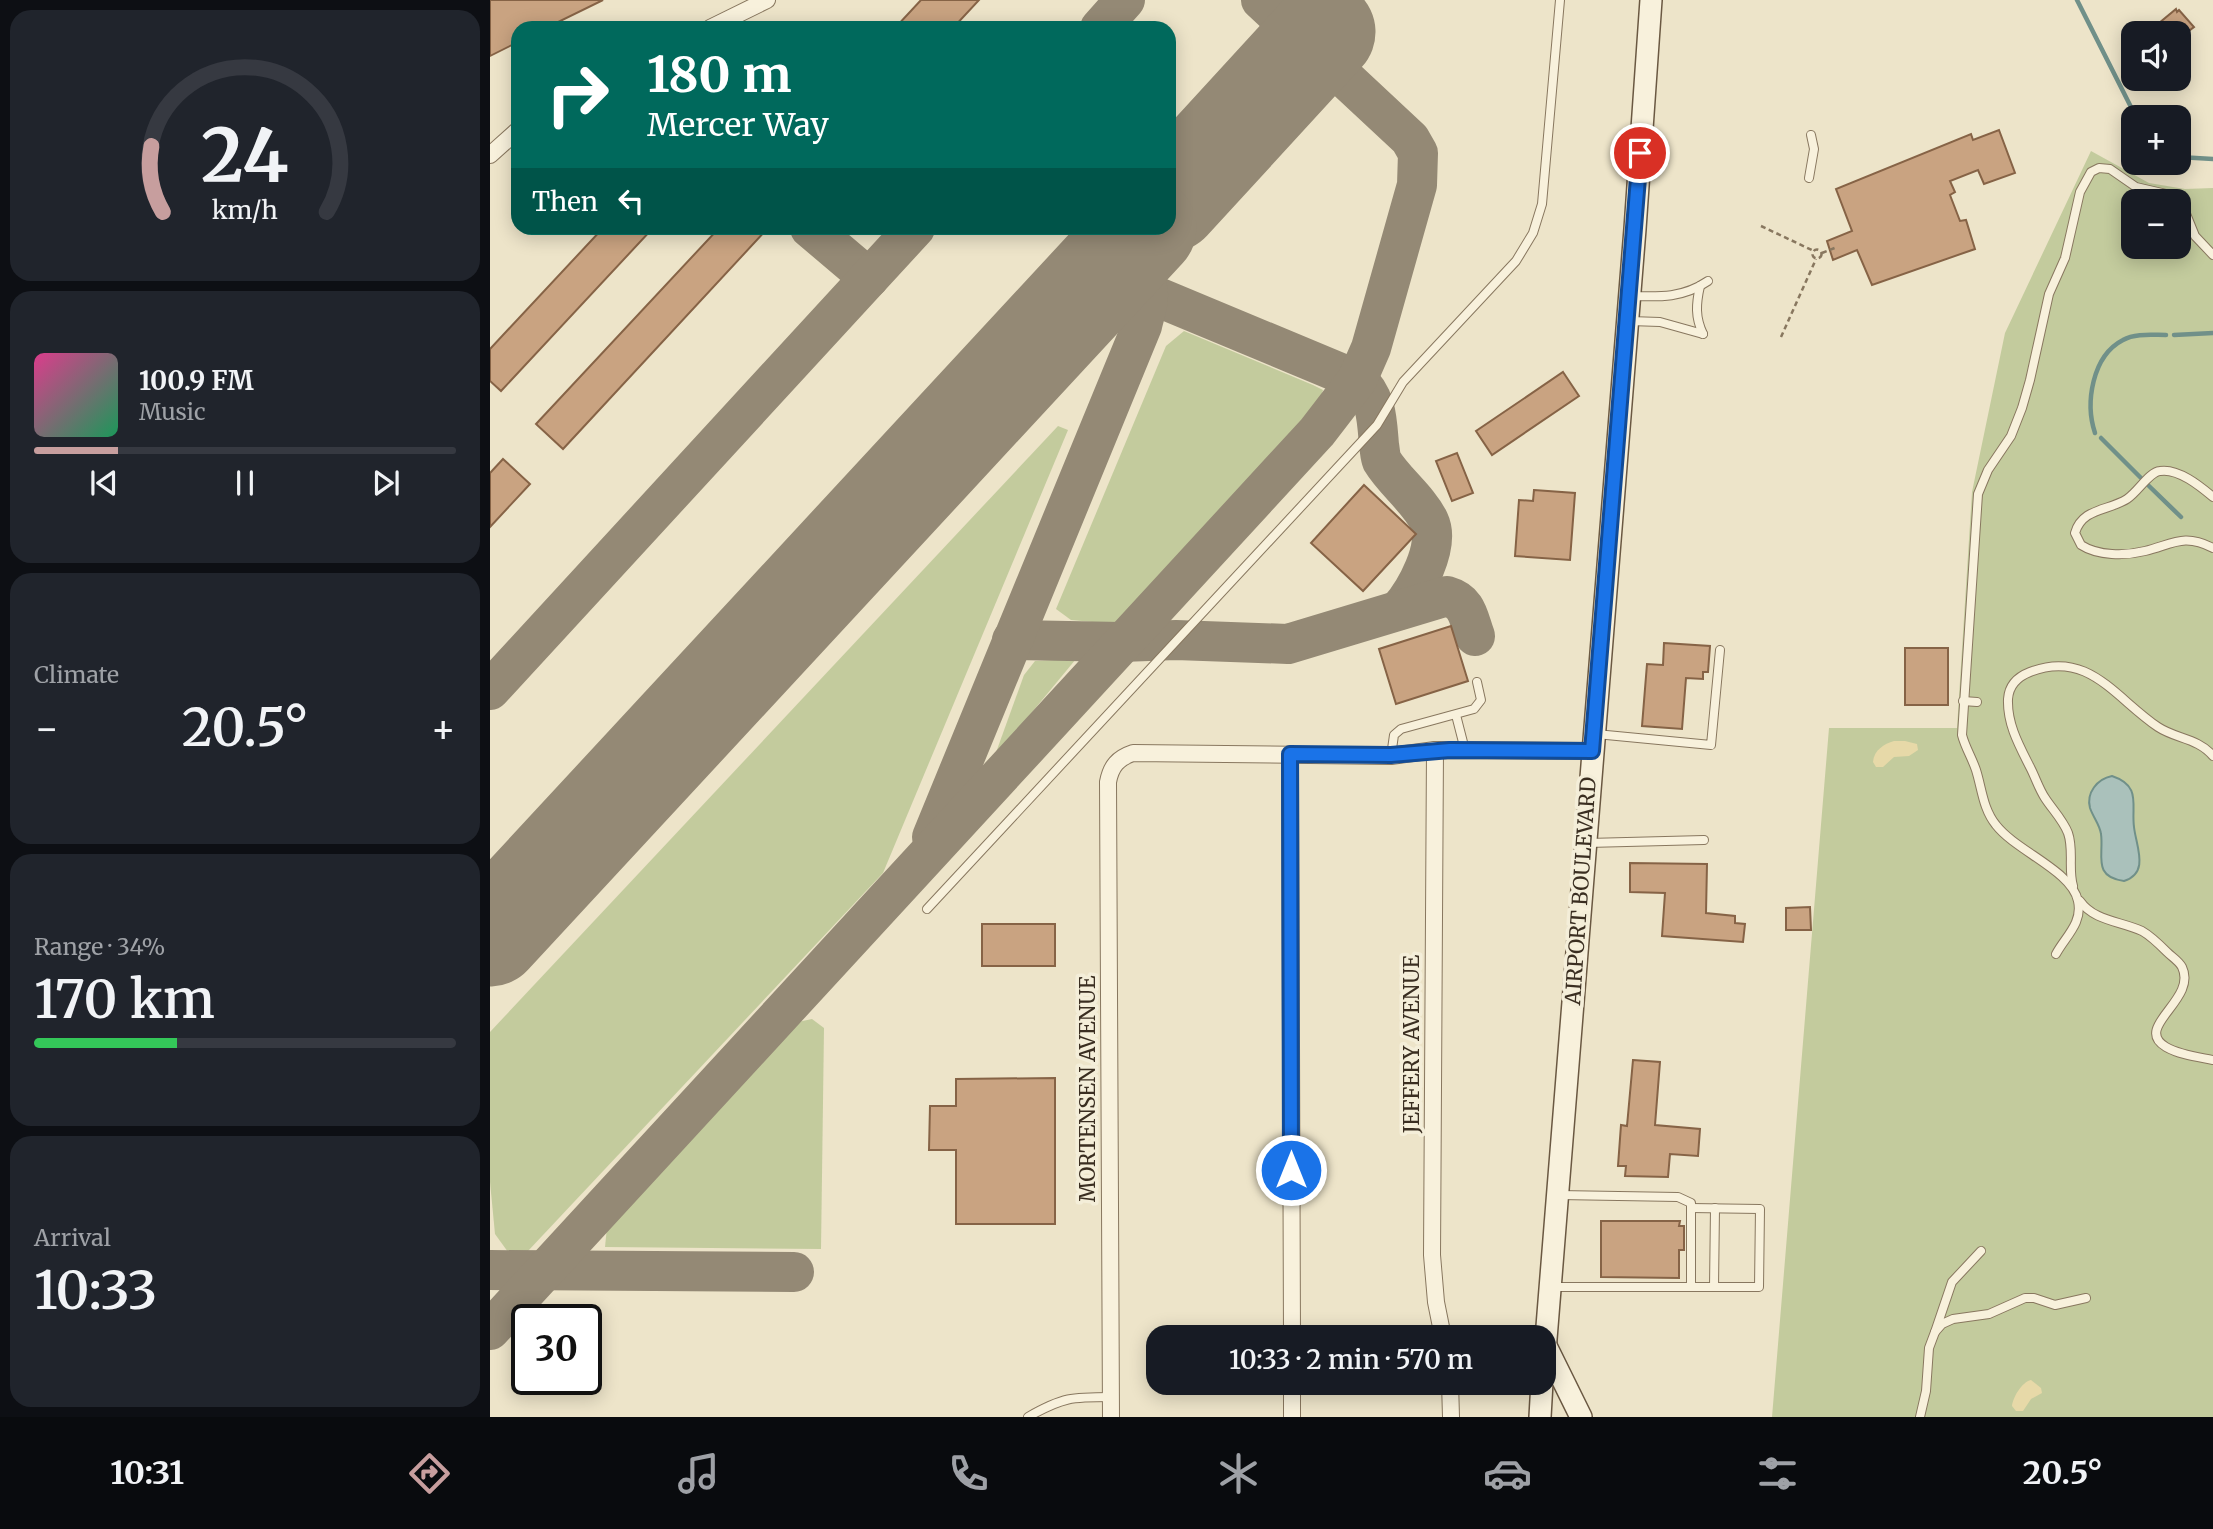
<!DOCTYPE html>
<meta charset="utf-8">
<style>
body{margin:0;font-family:Merriweather,serif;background:#20242c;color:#f1f3f6;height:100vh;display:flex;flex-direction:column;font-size:26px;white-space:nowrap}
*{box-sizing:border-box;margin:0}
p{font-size:23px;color:#9ea1a6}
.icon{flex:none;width:38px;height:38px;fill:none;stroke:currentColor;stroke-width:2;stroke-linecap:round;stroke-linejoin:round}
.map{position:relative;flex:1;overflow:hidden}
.drawer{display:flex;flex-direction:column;gap:10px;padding:10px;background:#0d0f14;width:490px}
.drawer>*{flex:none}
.hud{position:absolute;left:21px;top:21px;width:665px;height:214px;border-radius:21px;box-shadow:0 4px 18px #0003;background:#00695c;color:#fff;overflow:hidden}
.tools{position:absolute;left:1631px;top:21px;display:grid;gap:14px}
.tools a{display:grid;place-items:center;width:70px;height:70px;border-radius:14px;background:#171b24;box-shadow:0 4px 18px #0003;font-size:35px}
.speed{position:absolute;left:21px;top:1304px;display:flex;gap:14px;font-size:35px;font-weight:700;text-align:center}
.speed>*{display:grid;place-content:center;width:91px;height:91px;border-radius:50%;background:#171b24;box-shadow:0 4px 18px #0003;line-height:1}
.speed .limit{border:4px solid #111;border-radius:10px;background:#fff;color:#111}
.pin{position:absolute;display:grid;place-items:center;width:60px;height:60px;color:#fff;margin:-30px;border:4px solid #fff;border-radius:50%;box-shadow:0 2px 7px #0007}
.me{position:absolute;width:77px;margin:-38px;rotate:0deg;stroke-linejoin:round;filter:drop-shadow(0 0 5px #0008)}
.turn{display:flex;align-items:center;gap:24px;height:147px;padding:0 21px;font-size:32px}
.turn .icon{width:91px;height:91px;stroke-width:2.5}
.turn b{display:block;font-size:49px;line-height:60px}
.then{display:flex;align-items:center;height:66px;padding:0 21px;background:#0003;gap:14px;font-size:26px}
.big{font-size:52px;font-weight:600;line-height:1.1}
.drawer .card{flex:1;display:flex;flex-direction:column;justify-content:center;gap:10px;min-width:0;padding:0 24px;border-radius:21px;background:#20242c}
.drawer .dial{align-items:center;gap:0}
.dial svg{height:182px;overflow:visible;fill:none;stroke:#363941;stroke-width:7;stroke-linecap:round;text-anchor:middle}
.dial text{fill:#f1f3f6;stroke:none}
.song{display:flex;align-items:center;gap:21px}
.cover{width:84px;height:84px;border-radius:10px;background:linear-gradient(135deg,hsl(330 70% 55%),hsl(150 70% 35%))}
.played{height:7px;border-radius:4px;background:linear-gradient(90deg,#c79e9e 20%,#363941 20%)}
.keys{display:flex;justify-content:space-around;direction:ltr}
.heat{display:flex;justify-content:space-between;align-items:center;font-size:38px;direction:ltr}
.charge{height:10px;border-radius:5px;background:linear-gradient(90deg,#34c759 34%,#363941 0)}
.trip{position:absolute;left:656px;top:1325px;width:410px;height:70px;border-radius:21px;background:#171b24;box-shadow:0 4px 18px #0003;font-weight:600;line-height:70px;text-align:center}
.tabs{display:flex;height:112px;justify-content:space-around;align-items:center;background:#090b0e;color:#9ea1a6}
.tabs .icon{width:49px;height:49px}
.tabs .current{color:#c79e9e}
.tabs b{font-size:32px;color:#f1f3f6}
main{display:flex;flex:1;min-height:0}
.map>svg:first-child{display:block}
.green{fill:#c3cb9d;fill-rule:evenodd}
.sand{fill:#e7d9a8}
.water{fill:#aac1bb;stroke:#709089;stroke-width:2}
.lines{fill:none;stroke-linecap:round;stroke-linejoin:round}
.stream{stroke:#709089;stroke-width:4.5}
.taxiway{stroke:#948975;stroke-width:40}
.runway{stroke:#948975;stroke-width:103}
.building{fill:#c9a381;stroke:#866346;stroke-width:2}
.service-casing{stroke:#88775f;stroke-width:10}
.minor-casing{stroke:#88775f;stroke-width:18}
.secondary-casing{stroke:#6a5842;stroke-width:24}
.path{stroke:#88775f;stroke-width:2.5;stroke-dasharray:5 3.5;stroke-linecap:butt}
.service{stroke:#f8f1dc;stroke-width:8}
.minor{stroke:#f8f1dc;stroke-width:16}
.secondary{stroke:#f8f1dc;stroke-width:21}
.route-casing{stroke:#114b97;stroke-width:18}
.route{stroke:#1a73e8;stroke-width:12}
.labels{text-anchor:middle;stroke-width:7;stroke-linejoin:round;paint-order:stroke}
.street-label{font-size:21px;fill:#3a2e21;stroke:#f4eed9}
</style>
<main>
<section class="drawer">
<div class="card dial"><svg viewBox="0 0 100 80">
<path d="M14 69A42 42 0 1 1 86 69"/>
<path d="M14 69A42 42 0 0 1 9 40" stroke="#c79e9e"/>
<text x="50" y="56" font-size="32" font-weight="700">24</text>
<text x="50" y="72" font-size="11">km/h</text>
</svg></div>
<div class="card">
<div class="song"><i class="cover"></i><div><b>100.9 FM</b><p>Music</p></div></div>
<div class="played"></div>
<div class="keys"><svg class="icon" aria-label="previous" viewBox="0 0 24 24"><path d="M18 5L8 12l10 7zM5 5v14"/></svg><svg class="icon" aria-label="pause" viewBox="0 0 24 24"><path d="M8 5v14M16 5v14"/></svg><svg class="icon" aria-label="next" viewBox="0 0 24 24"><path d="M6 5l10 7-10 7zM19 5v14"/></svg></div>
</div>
<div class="card"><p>Climate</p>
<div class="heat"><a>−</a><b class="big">20.5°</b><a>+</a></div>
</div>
<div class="card"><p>Range · 34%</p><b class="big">170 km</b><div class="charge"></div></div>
<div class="card"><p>Arrival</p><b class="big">10:33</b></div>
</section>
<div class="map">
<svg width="1723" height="1417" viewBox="0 0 1723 1417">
<rect width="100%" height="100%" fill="#ede4c9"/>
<!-- green -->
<g class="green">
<path d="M1601,151L1659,183L1695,189L1723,188V1417H1282L1339,728H1467L1482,492L1515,333ZM1643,201H1689V247H1643Z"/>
<path d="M694,331L823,385L833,390L828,406L624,624L581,620L566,609L676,346Z"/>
<path d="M568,426L578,430L393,873L38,1251L18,1252L5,1234L0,1182V1032Z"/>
<path d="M586,659L504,758L534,675L545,661Z"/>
<path d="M322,1019L334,1028L331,1249L115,1247L117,1227L308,1022Z"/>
</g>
<!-- sand -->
<g class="sand">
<path d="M1404,741H1415L1427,744L1428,750L1419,756L1404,757L1393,767H1386L1383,762C1384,750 1394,744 1404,741Z"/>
<path d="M1541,1380L1551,1388L1552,1393L1541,1399L1533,1411H1526L1522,1406C1523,1397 1532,1382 1541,1380Z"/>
</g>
<!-- water -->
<path class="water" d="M1622,776C1652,786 1641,805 1644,827C1646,846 1660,873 1634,881C1602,877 1614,855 1611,834C1610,825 1603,817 1600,808C1596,793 1607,779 1622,776Z"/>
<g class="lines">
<!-- stream -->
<g class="stream">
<path d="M1587,0L1646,117"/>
<path d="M1689,157L1723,159"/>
<path d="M1684,335L1723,333"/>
<path d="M1605,433C1595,403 1602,356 1633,340C1645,333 1662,335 1676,335"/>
<path d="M1611,438L1651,478"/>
<path d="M1659,486L1691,517"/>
</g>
<!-- taxiway -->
<g class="taxiway">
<path d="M610,28L635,0"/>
<path d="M320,228L379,278"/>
<path d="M658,293L867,380C887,396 887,421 889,445C890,450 890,456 892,461C904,481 929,500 939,521C951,546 925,592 909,610"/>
<path d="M522,640L631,642L686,640L798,644L957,596C978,602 978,617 985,636"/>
<path d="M0,690L425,228"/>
<path d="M442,837L652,326C654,316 659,304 658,293C656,270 616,242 600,228"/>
<path d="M0,1270L304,1272"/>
<path d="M0,1330L827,432L867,380L881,348L927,185L928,153L920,139L771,0"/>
</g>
<!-- runway -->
<g class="runway">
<path d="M679,201L834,32"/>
<path d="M0,935L655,228"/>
</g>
</g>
<!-- building -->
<g class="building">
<path d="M0,0H113L56,28H28V42L0,56Z"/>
<path d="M431,0H489L463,28H405Z"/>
<path d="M1686,9L1687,12L1689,10L1704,27L1696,33H1657Z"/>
<path d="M1509,130L1525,173L1494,184L1488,170L1460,181L1465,192L1460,195L1470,221L1476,220L1485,249L1382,285L1367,250L1343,260L1337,241L1362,231L1346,189L1481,134L1483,140Z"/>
<path d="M113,228H163L11,391L0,381V349Z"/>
<path d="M229,228H278L73,449L46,424Z"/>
<path d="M1073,372L1089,396L1002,455L986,431Z"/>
<path d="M967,453L983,493L962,501L946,461Z"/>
<path d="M13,459L40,484L0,527V473Z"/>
<path d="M874,485L926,534L873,591L821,543Z"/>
<path d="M1044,490L1085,493L1080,560L1025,556L1029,500L1043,501Z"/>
<path d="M961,626L978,681L906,704L889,649Z"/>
<path d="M1174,643L1220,646L1218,672H1213V679L1196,678L1192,729L1152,726L1157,664L1173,665Z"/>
<rect x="1415" y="648" width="43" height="57"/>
<path d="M1140,863L1217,864L1216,913L1245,916V923L1255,924L1253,942L1172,936L1175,893L1140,892Z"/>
<path d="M1320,907L1321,930H1296V908Z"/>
<rect x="492" y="924" width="73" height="42"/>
<path d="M1143,1060L1170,1062L1165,1125L1210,1129L1208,1156L1180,1154L1178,1177L1135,1176L1136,1166H1128L1131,1125L1137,1126Z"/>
<path d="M565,1078V1224H466V1150H439L440,1106H466V1079Z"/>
<path d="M1111,1221H1190L1189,1226H1194V1250H1189V1278L1111,1277Z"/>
</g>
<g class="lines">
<!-- service casing -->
<g class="service-casing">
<g id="service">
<path d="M1319,178L1324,149L1321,135"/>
<path d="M1210,286C1206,304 1205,317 1213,334"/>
<path d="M1141,296C1170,297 1193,298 1218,281"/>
<path d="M1140,321L1170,322L1213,334"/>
<path d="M1723,497C1710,486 1688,468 1670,471C1659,472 1648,492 1637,499C1618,511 1592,508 1585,533L1591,545C1608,556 1635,556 1655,551C1683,544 1694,533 1723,548"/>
<path d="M1473,701L1487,702"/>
<path d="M966,715L975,750"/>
<path d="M1106,734L1221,745L1230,650"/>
<path d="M901,756L904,735L911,729L984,709L991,700L987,682"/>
<path d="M1098,843L1214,840"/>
<path d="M1583,886C1578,869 1584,850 1578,833C1573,820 1562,809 1555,798C1549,789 1546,779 1541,769C1530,747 1517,725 1518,699C1519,685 1527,677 1540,672C1598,649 1625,698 1668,727C1686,739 1708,738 1723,756"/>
<path d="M1590,901C1604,921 1630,921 1652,931C1661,936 1669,944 1677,952C1682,957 1689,961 1692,967C1708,1000 1642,1027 1676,1047C1690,1055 1708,1057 1723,1060"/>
<path d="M437,909L887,425L913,382L1026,261L1043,233L1052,204L1070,0"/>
<path d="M1566,954C1575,937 1593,923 1588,901C1582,871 1526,851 1506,825C1493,809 1492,789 1486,770C1482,758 1475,747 1472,735L1488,494L1498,470L1521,436L1532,408L1540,380L1559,294L1575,258L1590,192L1601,172L1609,168L1620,169L1646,187L1685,196L1692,204L1705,236L1723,255"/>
<path d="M1069,1195L1188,1197L1201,1203V1287"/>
<path d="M1491,1251L1462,1282L1445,1332L1452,1324L1463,1319L1499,1314L1535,1298H1544L1565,1305L1596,1298"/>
<path d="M1060,1287H1269L1270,1209L1201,1208"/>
<path d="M1224,1287L1225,1208"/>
<path d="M538,1417C573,1397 582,1397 621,1397"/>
<path d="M1430,1417L1436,1391L1439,1348L1445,1332"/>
</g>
</g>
<!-- minor casing -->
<g class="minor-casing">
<g id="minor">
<path d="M220,28L277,0"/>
<path d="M0,155L28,130"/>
<path d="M945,750L942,1255L946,1302L953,1337"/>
<path d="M800,754L802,1337"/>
<path d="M802,1382V1417"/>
<path d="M960,1382L961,1417"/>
<path d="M621,1417L618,782C621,766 628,758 643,753L901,756L945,750L1102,751"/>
</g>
</g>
<!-- secondary casing -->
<g class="secondary-casing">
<g id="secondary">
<path d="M1055,1344L1091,1417"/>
<path d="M1054,1364L1145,229L1161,0"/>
<path d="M1050,1417L1052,1382"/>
</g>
</g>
<!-- path -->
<g class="path">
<path d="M1271,226L1324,251"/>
<circle cx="1327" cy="254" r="4.5"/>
<path d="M1332,253L1347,247"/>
<path d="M1291,337L1326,259"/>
</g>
<!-- service -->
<use href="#service" class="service"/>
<!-- minor -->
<use href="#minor" class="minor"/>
<!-- secondary -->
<use href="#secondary" class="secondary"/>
</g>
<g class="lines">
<!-- route casing -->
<g class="route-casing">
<path id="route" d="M801,1170L800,754L901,755L960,750L1102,751L1150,153"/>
</g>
<!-- route -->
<use href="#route" class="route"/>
</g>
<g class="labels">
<!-- street labels -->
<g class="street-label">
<text transform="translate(1091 891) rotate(-86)" y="7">AIRPORT BOULEVARD</text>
<text transform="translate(922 1044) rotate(-90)" y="7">JEFFERY AVENUE</text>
<text transform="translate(598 1089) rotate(-90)" y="7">MORTENSEN AVENUE</text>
</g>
</g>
</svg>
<div class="tools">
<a><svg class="icon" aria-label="sound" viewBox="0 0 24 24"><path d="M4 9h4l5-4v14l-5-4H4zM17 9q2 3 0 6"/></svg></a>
<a>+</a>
<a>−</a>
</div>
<div class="speed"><div class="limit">30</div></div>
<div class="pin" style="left:1150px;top:153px;background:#d93025"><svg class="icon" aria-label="arrive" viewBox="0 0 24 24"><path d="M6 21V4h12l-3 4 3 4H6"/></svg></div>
<svg class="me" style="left:801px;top:1170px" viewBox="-20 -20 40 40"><circle r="17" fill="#1a73e8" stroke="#fff" stroke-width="3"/><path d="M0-11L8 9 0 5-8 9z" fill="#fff"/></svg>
<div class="trip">10:33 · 2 min · 570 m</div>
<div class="hud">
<div class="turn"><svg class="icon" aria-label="right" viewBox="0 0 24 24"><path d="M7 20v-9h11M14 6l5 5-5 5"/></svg><div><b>180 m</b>Mercer Way</div></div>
<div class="then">Then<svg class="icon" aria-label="left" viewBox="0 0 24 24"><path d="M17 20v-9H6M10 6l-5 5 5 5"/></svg></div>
</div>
</div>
</main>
<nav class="tabs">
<b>10:31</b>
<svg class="icon current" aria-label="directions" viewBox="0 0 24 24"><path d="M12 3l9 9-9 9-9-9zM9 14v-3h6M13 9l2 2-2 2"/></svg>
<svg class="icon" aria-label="music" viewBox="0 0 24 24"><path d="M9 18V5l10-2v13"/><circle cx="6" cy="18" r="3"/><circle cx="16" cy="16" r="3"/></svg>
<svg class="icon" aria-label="phone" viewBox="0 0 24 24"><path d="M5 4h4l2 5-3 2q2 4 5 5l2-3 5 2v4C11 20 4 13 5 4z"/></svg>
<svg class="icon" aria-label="climate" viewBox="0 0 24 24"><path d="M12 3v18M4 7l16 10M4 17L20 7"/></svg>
<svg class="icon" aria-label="car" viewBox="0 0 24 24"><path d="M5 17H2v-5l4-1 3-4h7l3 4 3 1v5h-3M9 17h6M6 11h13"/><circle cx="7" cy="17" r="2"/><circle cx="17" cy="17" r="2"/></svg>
<svg class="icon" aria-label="filters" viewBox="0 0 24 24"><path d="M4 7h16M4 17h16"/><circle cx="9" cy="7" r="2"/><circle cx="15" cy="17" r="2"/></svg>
<b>20.5°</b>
</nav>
